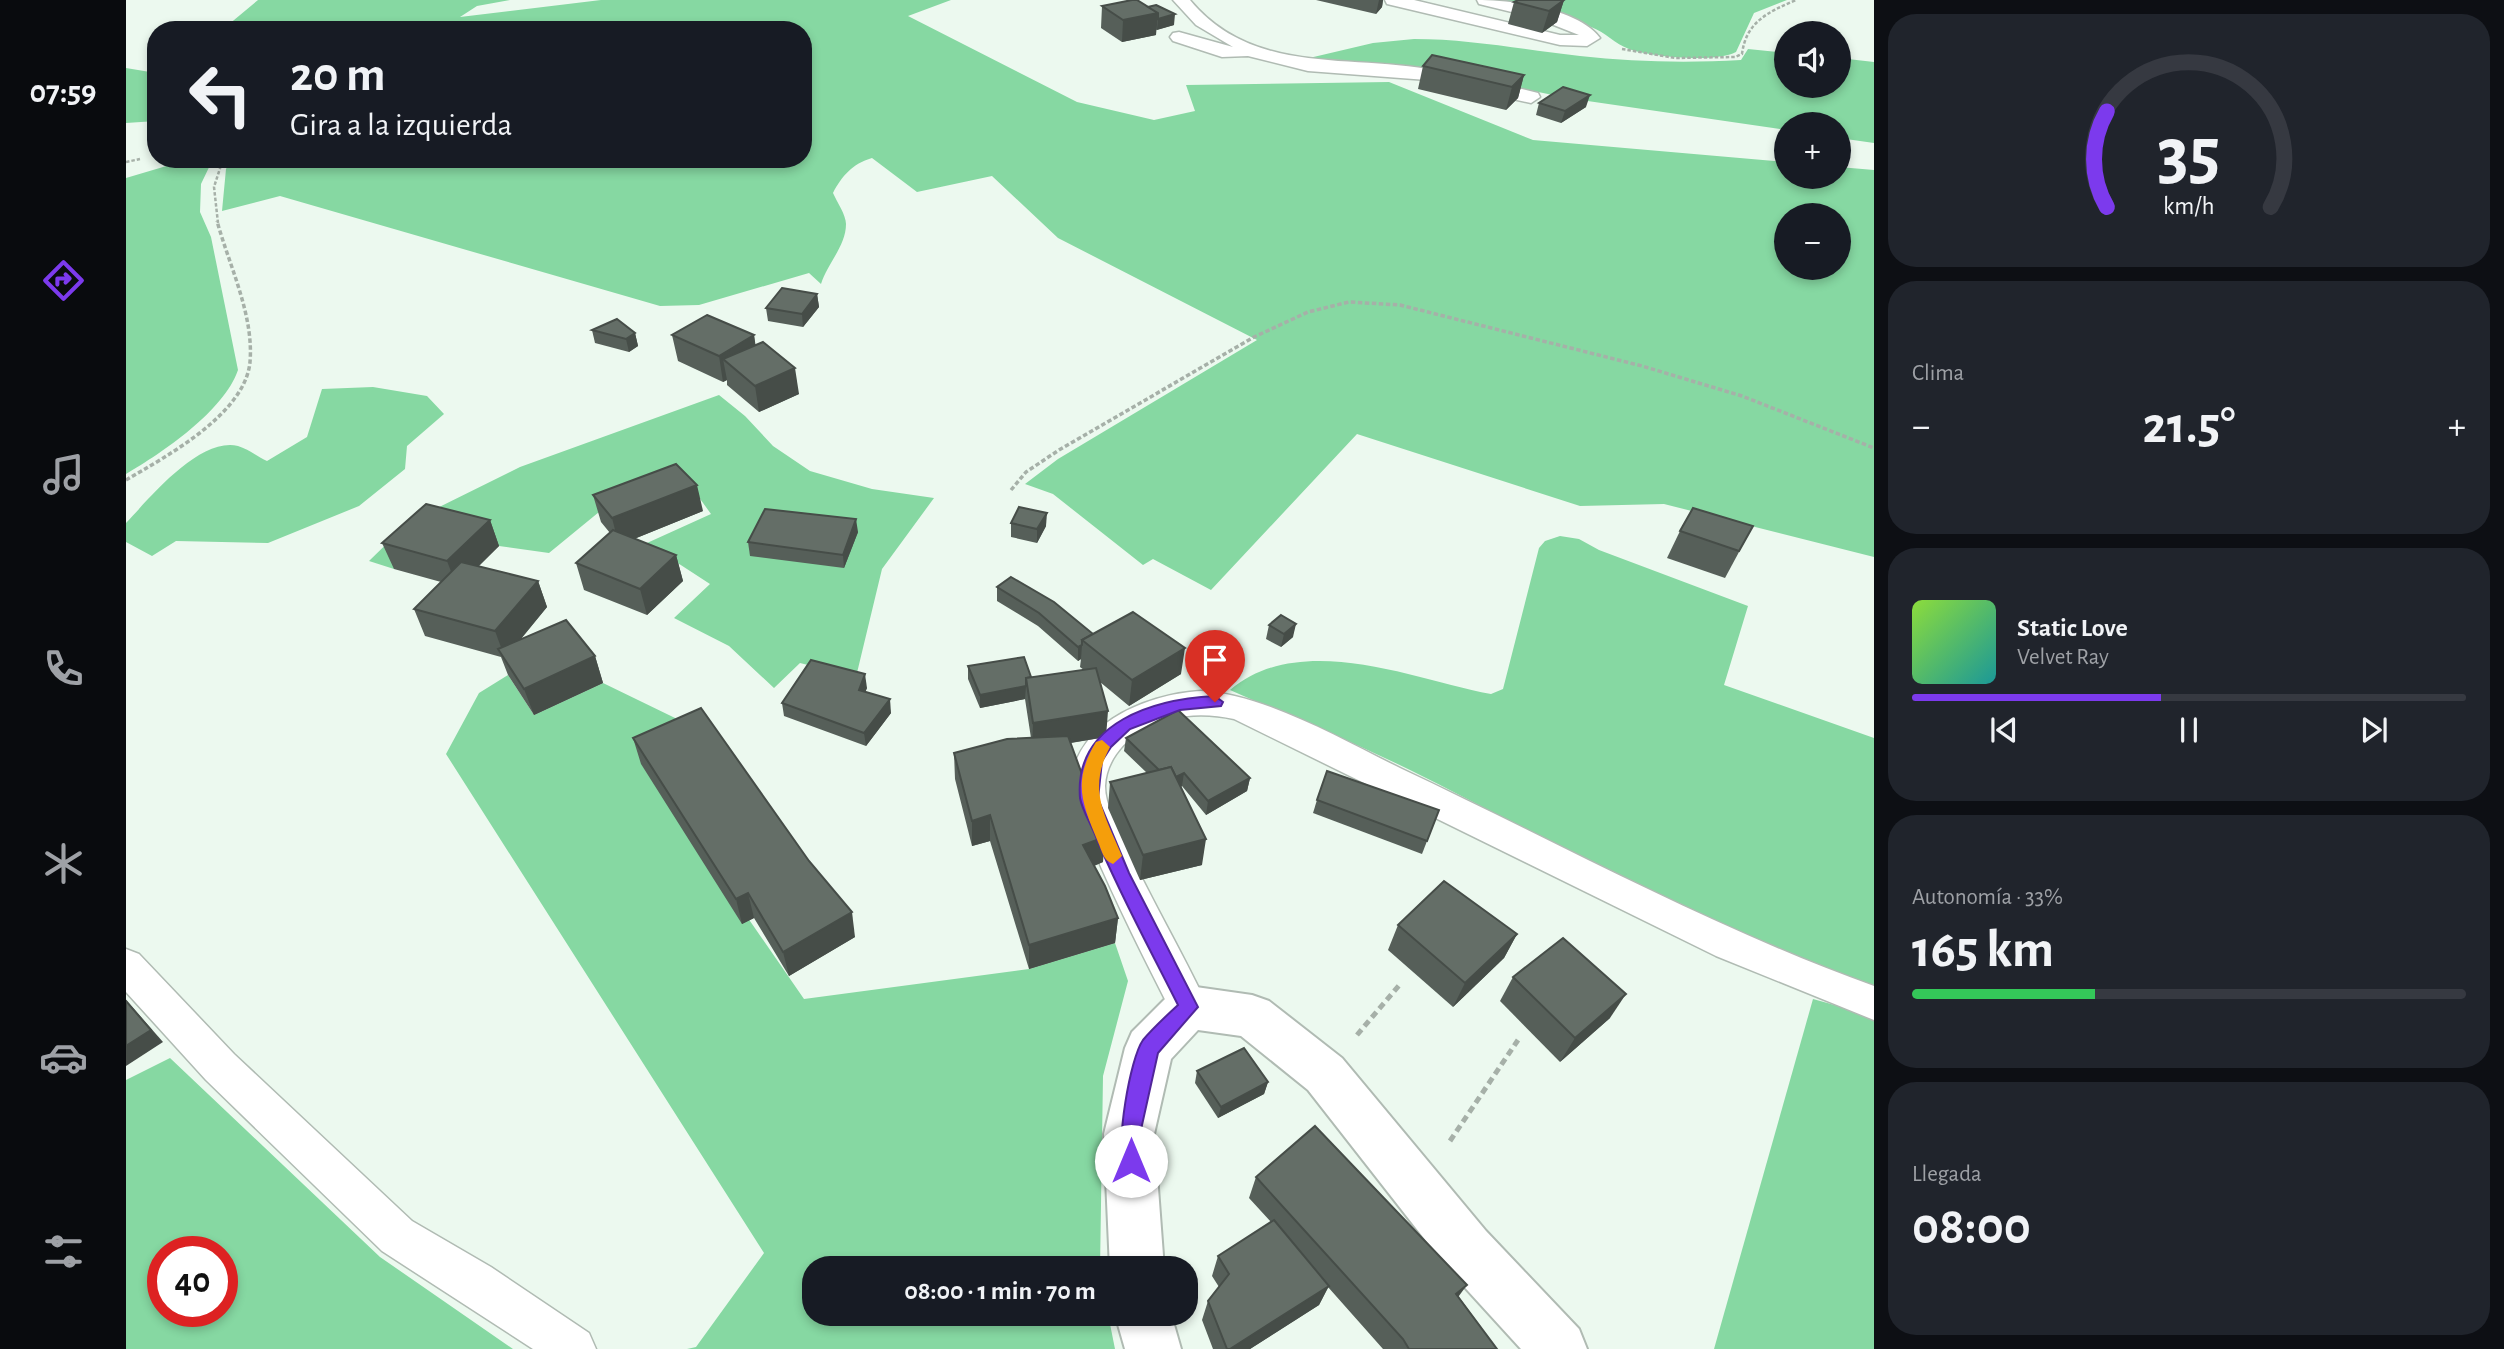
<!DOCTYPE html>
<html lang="es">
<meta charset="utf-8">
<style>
body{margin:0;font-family:"Alegreya Sans",sans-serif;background:#20242c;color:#f1f3f6;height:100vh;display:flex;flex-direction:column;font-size:26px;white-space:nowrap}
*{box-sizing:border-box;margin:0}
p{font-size:23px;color:#9ea1a6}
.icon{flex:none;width:38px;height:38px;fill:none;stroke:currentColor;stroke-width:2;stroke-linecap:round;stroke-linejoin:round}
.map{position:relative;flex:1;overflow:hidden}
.panel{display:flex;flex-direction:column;gap:14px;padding:14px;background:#0d0f14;width:630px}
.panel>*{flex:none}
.top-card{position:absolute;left:21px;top:21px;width:665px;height:147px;border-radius:28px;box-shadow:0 4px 10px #0003;background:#171b24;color:#f1f3f6;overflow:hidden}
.buttons{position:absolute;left:1648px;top:21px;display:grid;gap:14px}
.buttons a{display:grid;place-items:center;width:77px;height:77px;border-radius:50%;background:#171b24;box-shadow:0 4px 10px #0003;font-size:35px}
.speed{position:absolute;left:21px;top:1236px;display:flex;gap:14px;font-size:35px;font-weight:700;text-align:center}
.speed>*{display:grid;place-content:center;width:91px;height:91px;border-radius:50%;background:#171b24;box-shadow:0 4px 10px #0003;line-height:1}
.speed .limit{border:10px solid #d22;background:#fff;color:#111}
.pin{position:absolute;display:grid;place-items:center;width:60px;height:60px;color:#fff;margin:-72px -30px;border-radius:50% 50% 50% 0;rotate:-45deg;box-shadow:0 0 7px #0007}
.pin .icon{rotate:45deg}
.me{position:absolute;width:77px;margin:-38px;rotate:0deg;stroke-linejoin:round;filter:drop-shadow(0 0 5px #0008)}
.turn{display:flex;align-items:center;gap:24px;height:147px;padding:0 28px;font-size:32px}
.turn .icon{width:91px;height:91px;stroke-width:2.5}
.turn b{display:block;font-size:49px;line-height:60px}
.big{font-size:52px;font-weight:600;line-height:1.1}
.panel .tile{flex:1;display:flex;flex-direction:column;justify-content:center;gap:10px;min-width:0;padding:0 24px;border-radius:28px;background:#20242c}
.panel .dial{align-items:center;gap:0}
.dial svg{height:182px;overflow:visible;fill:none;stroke:#363941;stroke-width:7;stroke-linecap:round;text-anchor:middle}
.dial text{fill:#f1f3f6;stroke:none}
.song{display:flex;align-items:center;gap:21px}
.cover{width:84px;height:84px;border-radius:10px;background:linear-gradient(135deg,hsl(90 70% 55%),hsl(180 70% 35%))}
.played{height:7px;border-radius:4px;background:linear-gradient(90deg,#7c3aed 45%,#363941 45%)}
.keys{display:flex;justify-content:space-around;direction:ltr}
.heat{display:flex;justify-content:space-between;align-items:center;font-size:38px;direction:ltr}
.charge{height:10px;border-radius:5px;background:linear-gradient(90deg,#34c759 33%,#363941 0)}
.trip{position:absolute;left:676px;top:1256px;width:396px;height:70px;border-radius:28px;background:#171b24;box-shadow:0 4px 10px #0003;font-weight:600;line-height:70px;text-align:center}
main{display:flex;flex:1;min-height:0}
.tabs{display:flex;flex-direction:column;width:126px;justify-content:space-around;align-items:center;background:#090b0e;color:#9ea1a6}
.tabs .icon{width:49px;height:49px}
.tabs .selected{color:#7c3aed}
.tabs b{font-size:32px;color:#f1f3f6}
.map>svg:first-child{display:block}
.green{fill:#86d8a2;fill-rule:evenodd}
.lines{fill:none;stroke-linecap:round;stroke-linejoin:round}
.lane-casing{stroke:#b0bbb3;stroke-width:3}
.secondary-casing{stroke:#b0bbb3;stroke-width:4}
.path-far2{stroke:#a6b0a8;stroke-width:2.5;stroke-dasharray:3.5 2;stroke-linecap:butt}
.path-far1{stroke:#a6b0a8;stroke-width:3.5;stroke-dasharray:4.5 2.5;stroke-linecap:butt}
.path{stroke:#a6b0a8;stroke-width:5;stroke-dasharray:7 4.5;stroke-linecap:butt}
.lane{fill:#fff;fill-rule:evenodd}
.secondary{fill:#fff;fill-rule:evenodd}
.wall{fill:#565f59}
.shaded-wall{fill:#464d48}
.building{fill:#646e67;stroke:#464d48;stroke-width:2}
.route{fill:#7c3aed;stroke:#51269a;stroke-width:2}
.slow{fill:#f59e0b}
</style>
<main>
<nav class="tabs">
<b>07:59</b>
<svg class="icon selected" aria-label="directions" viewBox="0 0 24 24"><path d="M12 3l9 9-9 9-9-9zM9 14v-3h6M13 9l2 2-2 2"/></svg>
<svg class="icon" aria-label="music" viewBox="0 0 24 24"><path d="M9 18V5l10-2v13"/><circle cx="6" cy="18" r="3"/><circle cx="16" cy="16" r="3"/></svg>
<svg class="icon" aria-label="phone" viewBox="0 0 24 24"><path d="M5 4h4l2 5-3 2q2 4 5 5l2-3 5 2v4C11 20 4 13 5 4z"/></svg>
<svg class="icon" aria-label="climate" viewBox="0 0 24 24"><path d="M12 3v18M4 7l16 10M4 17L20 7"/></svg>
<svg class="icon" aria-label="car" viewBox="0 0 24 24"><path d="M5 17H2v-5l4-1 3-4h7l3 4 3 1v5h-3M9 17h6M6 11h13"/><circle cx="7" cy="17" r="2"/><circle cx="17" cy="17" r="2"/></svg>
<svg class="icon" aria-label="filters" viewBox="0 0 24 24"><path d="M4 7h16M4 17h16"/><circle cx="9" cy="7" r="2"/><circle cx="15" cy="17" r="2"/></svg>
</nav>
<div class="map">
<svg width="1748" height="1349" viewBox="0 0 1748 1349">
<rect width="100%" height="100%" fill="#ecf9ef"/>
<!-- green -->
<g class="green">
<path d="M132,0H384L351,6L334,17L475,0H825L782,16L951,102L1028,120L1069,111L1060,85L1263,82L1407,140L1661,162V177H1713V167L1748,170V557L1538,504L1454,506L1231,434L1085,590L1027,559L1017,565L927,494L899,484L932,459L1131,340L932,238L866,176L791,192L746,158C726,164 716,176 707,193C711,202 720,215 720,224C720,246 701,264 695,284L683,273L573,305L534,306L154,196L96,211L100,169L105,159H354L366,167L387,159H677V30H96ZM1661,215H1713V268H1661Z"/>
<path d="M1376,0H1661L1628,13L1610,52C1590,63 1525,57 1503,49C1489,44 1479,32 1465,27C1436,17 1406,8 1376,0Z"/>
<path d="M1288,39C1345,39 1398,50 1454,56C1507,62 1562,63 1615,60L1622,49L1661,53V86H1713V58L1748,62V143L1713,138V124H1661V130L1441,98L1309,70L1179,59L1247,43Z"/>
<path d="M0,68L30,73V121L0,123Z"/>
<path d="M64,159H87L75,184L74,212L85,237L112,370C98,411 36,453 0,474V178Z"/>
<path d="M247,387L301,396L318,414L281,446L279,469L233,506L142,543L50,541L26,556L0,542V523C24,498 73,437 112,446C122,449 132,457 141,461L181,437L196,389Z"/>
<path d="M593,395L619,416L647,446L684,471L746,489L808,498L756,569L730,677L674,663L648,688L603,646L548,618L584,584L521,543L585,514L559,478L484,503L423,553L373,546L311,530L268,569L243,561L283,522L394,467Z"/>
<path d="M1434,536L1453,539L1473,550L1622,606L1598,685L1748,738V991C1586,935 1437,846 1284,770C1225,741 1164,717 1104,690C1175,630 1287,679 1365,694L1377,689L1413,548L1419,541Z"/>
<path d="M382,675L408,715L477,683L582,734L516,765L678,999L903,969L989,943L1002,981L977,1076L974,1269H688V1314H982L989,1349H561L570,1347L638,1253L320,754L353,693Z"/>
<path d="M1687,999L1748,1016V1349H1588Z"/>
<path d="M44,1058L254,1257L387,1349H0V1080ZM37,1251H96V1311H37Z"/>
</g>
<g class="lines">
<!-- lane casing -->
<g class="lane-casing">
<g id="lane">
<path d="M1047,0H1064C1125,74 1219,55 1302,69C1339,75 1376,84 1412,93L1414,97L1405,103L1301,80L1182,71L1122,56L1096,57L1047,41L1044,37L1047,33L1053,32L1107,47L1070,25Z"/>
<path d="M1259,0H1288L1434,35H1453L1410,18L1353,4L1351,0C1385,0 1452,8 1474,38L1461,46L1434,45L1261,4Z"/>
<path d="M1075,691C1139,694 1218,741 1276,769C1433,843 1584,927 1748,986V1020L1590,956L1108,719C1077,712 1043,714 1015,731C996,743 980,762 979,786C979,806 991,823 998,841C1024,898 1056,951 1082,1007L1077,1019L1063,1024L1049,1019C1020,962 991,905 966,846C959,831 948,814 946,797C938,727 1019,694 1075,691Z"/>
<path d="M0,949L13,954L108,1054L286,1221L365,1267L463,1333L470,1349H407L256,1251L80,1080L0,992Z"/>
</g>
</g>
<!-- secondary casing -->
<g class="secondary-casing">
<g id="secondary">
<path d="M1063,986L1126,995L1143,1001L1216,1058L1360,1231L1453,1329L1461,1349H1395L1322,1269L1182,1090L1115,1036L1072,1030L1045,1059L1028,1134L1038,1269H984L978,1134L999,1048L1006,1032L1046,992Z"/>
<path d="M989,1314H1045L1055,1349H999Z"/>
</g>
</g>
<!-- path-far2 -->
<g class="path-far2">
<path d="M1496,49L1549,58L1609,57L1616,54C1620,22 1642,12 1670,0"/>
<path d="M0,162L14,159"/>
<path d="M92,223L88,187L97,159"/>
</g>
<!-- path-far1 -->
<g class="path-far1">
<path d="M0,480C41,456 119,414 124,362C128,315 103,265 91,221"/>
<path d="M885,490L900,472L933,450L1128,337L1182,312L1223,302L1274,305L1516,366L1616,396L1748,448"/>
</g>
<!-- path -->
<g class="path">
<path d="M1231,1035L1275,983"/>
<path d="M1324,1141L1392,1040"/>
</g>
<!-- lane -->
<use href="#lane" class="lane"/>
<!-- secondary -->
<use href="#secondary" class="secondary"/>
</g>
<!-- wall -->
<g class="wall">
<path d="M1190,0H1257L1256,7L1250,14Z"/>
<path d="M1438,0L1431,22L1416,33L1382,24L1388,2Z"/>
<path d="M976,6L1022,7L1048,25L1030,30V35L996,42L975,28Z"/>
<path d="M1297,66L1398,75L1392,98L1380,110L1292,89Z"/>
<path d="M1413,103L1460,107L1435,123L1410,115Z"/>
<path d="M691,294L693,307L677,327L642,321L640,308Z"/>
<path d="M466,330L509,333L512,346L503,352L469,343Z"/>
<path d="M546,335H628L629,345L673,394L633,412L601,385V380L597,382L552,361Z"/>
<path d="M467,495L577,511L508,539L550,555L557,581L521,615L458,590L450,563L484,533L475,522Z"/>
<path d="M364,520L373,546L352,567L412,581L421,607L395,639L469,656L477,683L408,715L382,675L375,657L299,636L288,609L315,582L268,569L256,543Z"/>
<path d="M885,523L920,526L911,543L885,537Z"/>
<path d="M1627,526L1599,578L1541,558L1554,531Z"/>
<path d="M732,532L718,568L624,556L622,542Z"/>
<path d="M871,587L967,634L1055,674L1003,706L974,682L980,737L945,743L977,862L968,866L992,918L989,943L903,969L864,841L846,846L829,779L828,753L905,738L899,699L854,708L842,679V666L905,677L958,670L954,667L955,659L952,661L912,626L871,601Z"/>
<path d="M1143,625L1167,637L1155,647L1140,639Z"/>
<path d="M741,688L739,692L765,713L740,746L658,716L656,703Z"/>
<path d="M507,738L729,937L663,976L628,918L616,924L515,764Z"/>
<path d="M1000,738L1124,778L1121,791L1080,815L1056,786L1055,787L1076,865L1014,880L982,808L984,782L1021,773L998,751Z"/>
<path d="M1191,800L1313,810L1296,854L1187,813Z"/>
<path d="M1272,925L1391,934L1378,958L1327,1007L1262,950Z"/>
<path d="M1387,977L1484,1018L1434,1062L1374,1001Z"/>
<path d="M1071,1071L1142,1082L1138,1094L1092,1118L1069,1083Z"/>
<path d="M1130,1177L1333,1297L1371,1349H1257L1202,1287L1193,1305L1124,1349H1087L1076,1320L1082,1301L1093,1287L1086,1276L1092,1256L1145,1222L1123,1198Z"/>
</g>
<!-- shaded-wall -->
<g class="shaded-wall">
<path d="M1253,0H1257L1256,7L1250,14Z"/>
<path d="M1438,0L1431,22L1416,33L1423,11Z"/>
<path d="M1032,13L1030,35L996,42L997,20Z"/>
<path d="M1049,14L1048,25L1031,30L1032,19Z"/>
<path d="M1398,75L1392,98L1380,110L1386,87Z"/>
<path d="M1464,95L1460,107L1435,123L1439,111Z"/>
<path d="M691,294L693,307L677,327L676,314Z"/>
<path d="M509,333L512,346L503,352L500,339Z"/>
<path d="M628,335L632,361L597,359L601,380L597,382L593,356Z"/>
<path d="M669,368L673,394L633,412L629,386Z"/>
<path d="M571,485L577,511L493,545L486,518Z"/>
<path d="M921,513L920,526L911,543V529Z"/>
<path d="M730,519L732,532L718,568L717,555Z"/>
<path d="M364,520L373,546L331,587L321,561Z"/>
<path d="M550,555L557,581L521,615L514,589Z"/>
<path d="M412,581L421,607L379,658L369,631Z"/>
<path d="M1170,624L1167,637L1155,647L1158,634Z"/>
<path d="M956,645L955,659L952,661V647Z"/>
<path d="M1059,648L1055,674L1003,706L1006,680Z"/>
<path d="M469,656L477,683L408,715L398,689Z"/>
<path d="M739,674L741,688L734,704L733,690Z"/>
<path d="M900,686L899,699L854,708V695Z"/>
<path d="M764,699L765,713L740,746L738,733Z"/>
<path d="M982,711L980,737L906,749L907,723Z"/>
<path d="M1058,773L1056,786L1042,793L1043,780Z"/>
<path d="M1124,778L1121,791L1080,815L1082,801Z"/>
<path d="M864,815V841L846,846V821Z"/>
<path d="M979,837L977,862L955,871L957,845Z"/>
<path d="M1080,839L1076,865L1014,880L1017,855Z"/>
<path d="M622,893L628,918L616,924L610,899Z"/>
<path d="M726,912L729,937L663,976L657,952Z"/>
<path d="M992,918L989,943L903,969V945Z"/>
<path d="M1391,934L1378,958L1327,1007L1339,983Z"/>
<path d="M1500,994L1484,1018L1434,1062L1449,1038Z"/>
<path d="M0,1000L37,1042L0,1066Z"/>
<path d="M1142,1082L1138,1094L1092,1118L1095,1107Z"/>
<path d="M1341,1285L1327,1304L1330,1294Z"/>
<path d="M1203,1286L1193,1305L1124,1349H1104Z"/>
</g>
<!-- building -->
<g class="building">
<path d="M1006,0H1011L1032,13L997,20L976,6Z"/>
<path d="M1392,0H1438L1423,11L1388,2Z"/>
<path d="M1030,5L1049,14L1032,19V13L1022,7Z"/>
<path d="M1306,55L1398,75L1386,87L1297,66Z"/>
<path d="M1437,87L1464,95L1439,111L1413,103Z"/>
<path d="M656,288L691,294L676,314L640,308Z"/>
<path d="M581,315L628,335L593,356L546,335Z"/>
<path d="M491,319L509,333L500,339L466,330Z"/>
<path d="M637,342L669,368L629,386L597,359Z"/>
<path d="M550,464L571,485L486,518L467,495Z"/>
<path d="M300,504L364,520L321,561L256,543Z"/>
<path d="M893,507L921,513L911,529L885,523Z"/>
<path d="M1567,508L1627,526L1613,551L1554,531Z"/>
<path d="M639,509L730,519L717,555L622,542Z"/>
<path d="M487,530L550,555L514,589L450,563Z"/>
<path d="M335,562L412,581L369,631L288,609Z"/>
<path d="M885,577L928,602L967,634L956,640V645L952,647L913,613L871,587Z"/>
<path d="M1007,612L1059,648L1006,680L956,640Z"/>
<path d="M1155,615L1170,624L1158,634L1143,625Z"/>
<path d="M440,620L469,656L398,689L372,649Z"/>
<path d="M898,657L905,677L900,678V686L854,695L842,666Z"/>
<path d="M685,660L739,674L733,690L764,699L738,733L656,703Z"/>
<path d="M970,668L982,711L907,723L900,678Z"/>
<path d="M575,708L683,861L726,912L657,952L622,893L610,899L507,738Z"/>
<path d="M1052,710L1124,778L1082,801L1058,773L1050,777L1045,767L1033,770L1000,738Z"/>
<path d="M942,736L979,837L957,845L979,886L992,918L903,945L864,815L846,821L828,753L881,739Z"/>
<path d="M1045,767L1080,839L1017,855L984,782Z"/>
<path d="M1201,771L1313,810L1301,841L1191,800Z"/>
<path d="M1318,881L1391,934L1339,983L1272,925Z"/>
<path d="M1437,938L1500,994L1449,1038L1387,977Z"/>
<path d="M0,1001L25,1030L0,1046Z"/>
<path d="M1118,1048L1142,1082L1095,1107L1071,1071Z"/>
<path d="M1189,1126L1341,1285L1330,1294L1371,1349H1283L1277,1339L1130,1177Z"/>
<path d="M1148,1220L1203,1286L1104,1349H1101L1082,1301L1103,1274L1092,1256Z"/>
</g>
<!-- route -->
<path class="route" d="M1089,696L1097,702L1095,706L1054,710L1004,729L985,747L976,761L972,799L1003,873L1072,1007L1032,1053L1014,1134L1016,1161L1013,1168L1005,1171L998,1168C989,1147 1004,1058 1017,1040C1027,1028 1040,1016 1052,1005C1024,949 994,895 970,837C966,826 956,810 954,798C948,721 1030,699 1089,696Z"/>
<!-- slow -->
<path class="slow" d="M976,740L984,747C961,790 979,815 996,856L987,864C977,860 976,851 972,842C956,803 946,782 970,742Z"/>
</svg>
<div class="buttons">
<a><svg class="icon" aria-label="sound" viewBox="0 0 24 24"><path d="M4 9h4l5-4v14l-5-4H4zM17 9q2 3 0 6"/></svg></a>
<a>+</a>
<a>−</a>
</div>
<div class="speed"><div class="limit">40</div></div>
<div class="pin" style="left:1089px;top:702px;background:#d93025"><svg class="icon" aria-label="arrive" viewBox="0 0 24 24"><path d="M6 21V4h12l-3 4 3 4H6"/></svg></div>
<svg class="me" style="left:1005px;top:1161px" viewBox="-20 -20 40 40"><circle r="19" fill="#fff"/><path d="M0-13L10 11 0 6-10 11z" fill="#7c3aed"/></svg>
<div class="trip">08:00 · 1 min · 70 m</div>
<div class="top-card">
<div class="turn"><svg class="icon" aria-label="left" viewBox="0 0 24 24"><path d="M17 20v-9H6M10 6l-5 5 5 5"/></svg><div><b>20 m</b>Gira a la izquierda</div></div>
</div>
</div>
<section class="panel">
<div class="tile dial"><svg viewBox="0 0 100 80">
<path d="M14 69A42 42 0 1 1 86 69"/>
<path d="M14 69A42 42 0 0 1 14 27" stroke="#7c3aed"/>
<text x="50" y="56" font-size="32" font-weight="700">35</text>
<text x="50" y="72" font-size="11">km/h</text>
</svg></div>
<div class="tile"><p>Clima</p>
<div class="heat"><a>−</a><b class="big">21.5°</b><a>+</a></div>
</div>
<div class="tile">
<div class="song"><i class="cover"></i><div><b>Static Love</b><p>Velvet Ray</p></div></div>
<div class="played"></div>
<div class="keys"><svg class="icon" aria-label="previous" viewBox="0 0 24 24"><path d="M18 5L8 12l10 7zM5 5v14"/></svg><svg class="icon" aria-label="pause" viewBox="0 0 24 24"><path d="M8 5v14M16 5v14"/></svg><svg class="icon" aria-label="next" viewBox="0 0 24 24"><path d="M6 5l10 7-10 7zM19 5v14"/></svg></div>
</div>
<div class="tile"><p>Autonomía · 33%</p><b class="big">165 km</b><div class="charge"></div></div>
<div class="tile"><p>Llegada</p><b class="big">08:00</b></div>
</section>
</main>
